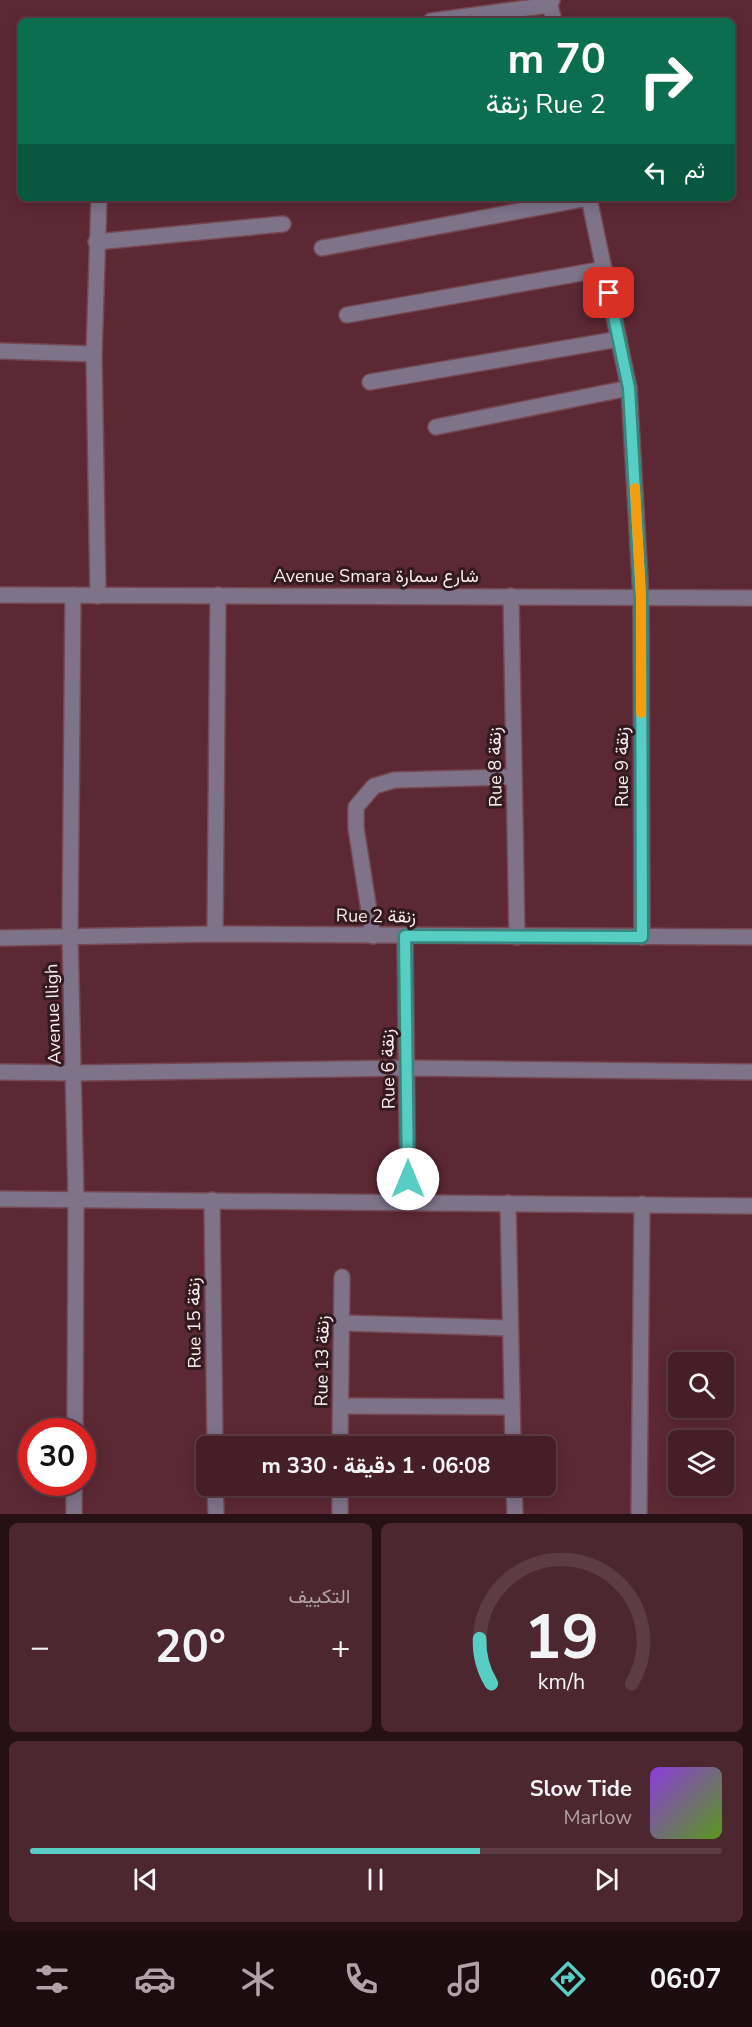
<!DOCTYPE html>
<html lang="ar">
<meta charset="utf-8">
<style>
body{margin:0;font-family:"Nunito Sans",Vazirmatn,sans-serif;background:#4c272f;color:#f1f3f6;direction:rtl;height:100vh;display:flex;flex-direction:column;font-size:22px;white-space:nowrap}
*{box-sizing:border-box;margin:0}
p{font-size:20px;color:#b0a2a7}
.icon{flex:none;width:33px;height:33px;fill:none;stroke:currentColor;stroke-width:2;stroke-linecap:round;stroke-linejoin:round}
.map{position:relative;height:1514px;overflow:hidden;direction:ltr}
.details{display:flex;flex-direction:column;gap:9px;padding:9px;background:#261015;flex:1}
.details>*{flex:none}
.banner{position:absolute;left:18px;top:18px;width:717px;height:183px;border-radius:9px;box-shadow:0 3px 15px #0003,0 0 0 2px #5d3c44;direction:rtl;background:#0b6e4f;color:#fff;overflow:hidden}
.fabs{position:absolute;left:668px;top:1352px;display:grid;gap:12px}
.fabs a{display:grid;place-items:center;width:66px;height:66px;border-radius:9px;background:#451e27;box-shadow:0 3px 15px #0003,0 0 0 2px #5d3c44;font-size:30px}
.speed{position:absolute;left:18px;top:1418px;display:flex;gap:12px;font-size:30px;font-weight:700;text-align:center}
.speed>*{display:grid;place-content:center;width:78px;height:78px;border-radius:50%;background:#451e27;box-shadow:0 3px 15px #0003,0 0 0 2px #5d3c44;line-height:1}
.speed .limit{border:9px solid #d22;background:#fff;color:#111}
.pin{position:absolute;display:grid;place-items:center;width:51px;height:51px;color:#fff;margin:-26px;border-radius:12px;box-shadow:0 3px 9px #0006}
.me{position:absolute;width:66px;margin:-33px;rotate:0deg;stroke-linejoin:round;filter:drop-shadow(0 0 4px #0008)}
.turn{display:flex;align-items:center;gap:21px;height:126px;padding:0 30px;font-size:27px}
.turn .icon{width:78px;height:78px;stroke-width:2.5}
.turn b{display:block;font-size:42px;line-height:51px}
.then{display:flex;align-items:center;height:57px;padding:0 30px;background:#0003;gap:12px;font-size:22px}
.big{font-size:45px;font-weight:700;line-height:1.1}
.details .tile{flex:1;display:flex;flex-direction:column;justify-content:center;gap:9px;min-width:0;padding:0 21px;border-radius:9px;background:#4c272f}
.details .dial{align-items:center;gap:0}
.dial svg{height:156px;overflow:visible;fill:none;stroke:#5d3c44;stroke-width:7;stroke-linecap:round;text-anchor:middle}
.dial text{fill:#f1f3f6;stroke:none}
.song{display:flex;align-items:center;gap:18px}
.cover{width:72px;height:72px;border-radius:9px;background:linear-gradient(135deg,hsl(270 70% 55%),hsl(90 70% 35%))}
.played{height:6px;border-radius:3px;background:linear-gradient(90deg,#56cec3 65%,#5d3c44 65%)}
.keys{display:flex;justify-content:space-around;direction:ltr}
.heat{display:flex;justify-content:space-between;align-items:center;font-size:33px;direction:ltr}
.details .tiles{flex:1;display:grid;gap:9px;grid-template-columns:1fr 1fr}
.tile:last-child{grid-column:span 2}
.trip{position:absolute;left:196px;top:1436px;width:360px;height:60px;border-radius:9px;background:#451e27;box-shadow:0 3px 15px #0003,0 0 0 2px #5d3c44;font-weight:700;line-height:60px;text-align:center;direction:rtl}
.menu{display:flex;height:96px;justify-content:space-around;align-items:center;background:#1c0c10;color:#b0a2a7}
.menu .icon{width:42px;height:42px}
.menu .active{color:#56cec3}
.menu b{font-size:27px;color:#f1f3f6}
.map>svg:first-child{display:block}
.lines{fill:none;stroke-linecap:round;stroke-linejoin:round}
.street-casing{stroke:#754852;stroke-width:18}
.street{stroke:#7e7389;stroke-width:15}
.route-casing{stroke:#38867f;stroke-width:15}
.route{stroke:#56cec3;stroke-width:10}
.slow{stroke:#f59e0b;stroke-width:10}
.labels{text-anchor:middle;stroke-width:6;stroke-linejoin:round;paint-order:stroke}
.street-label{font-size:18px;fill:#fbedef;stroke:#321a1f}
</style>
<div class="map">
<svg width="752" height="1514" viewBox="0 0 752 1514">
<rect width="100%" height="100%" fill="#5c2834"/>
<g class="lines">
<!-- street casing -->
<g class="street-casing">
<g id="street">
<path d="M552,0L550,5L554,21"/>
<path d="M431,21L550,5"/>
<path d="M96,242L283,224"/>
<path d="M322,248L589,198L629,388L436,427"/>
<path d="M347,315L604,269"/>
<path d="M0,351L94,354"/>
<path d="M370,382L619,339"/>
<path d="M629,388L641,597L642,937"/>
<path d="M0,595L752,598"/>
<path d="M73,595L70,935L76,1199L75,1431"/>
<path d="M98,596L94,354L99,198"/>
<path d="M511,596L517,937"/>
<path d="M215,934L218,595"/>
<path d="M373,936L356,828V807L374,786L395,780L514,777"/>
<path d="M405,936L408,1202"/>
<path d="M0,938L215,934L752,937"/>
<path d="M0,1072L74,1073L407,1068L752,1072"/>
<path d="M0,1199L752,1206"/>
<path d="M212,1200L215,1446"/>
<path d="M508,1203L513,1446"/>
<path d="M343,1323L509,1328"/>
<path d="M341,1406L512,1407"/>
<path d="M340,1446L342,1277"/>
<path d="M215,1485L216,1514"/>
<path d="M514,1485L515,1514"/>
<path d="M74,1514V1482"/>
<path d="M340,1514V1485"/>
<path d="M639,1514L642,1204"/>
</g>
</g>
<!-- street -->
<use href="#street" class="street"/>
</g>
<g class="lines">
<!-- route casing -->
<g class="route-casing">
<path id="route" d="M408,1179L405,936L642,937L641,597L629,388L609,293"/>
</g>
<!-- route -->
<use href="#route" class="route"/>
<!-- slow -->
<path class="slow" d="M635,488L641,597V713"/>
</g>
<g class="labels">
<!-- street labels -->
<g class="street-label">
<text x="376" y="582">Avenue Smara شارع سمارة</text>
<text transform="translate(495 767) rotate(-91)" y="6">Rue 8 زنقة</text>
<text transform="translate(622 767) rotate(-90)" y="6">Rue 9 زنقة</text>
<text transform="translate(376 916) rotate(1)" y="6">Rue 2 زنقة</text>
<text transform="translate(53 1014) rotate(-92)" y="6">Avenue Iligh</text>
<text transform="translate(388 1069) rotate(-91)" y="6">Rue 6 زنقة</text>
<text transform="translate(194 1323) rotate(-91)" y="6">Rue 15 زنقة</text>
<text transform="translate(322 1361) rotate(-89)" y="6">Rue 13 زنقة</text>
</g>
</g>
</svg>
<div class="fabs">
<a><svg class="icon" aria-label="search" viewBox="0 0 24 24"><circle cx="10" cy="10" r="6"/><path d="M15 15l6 6"/></svg></a>
<a><svg class="icon" aria-label="layers" viewBox="0 0 24 24"><path d="M12 4l9 5-9 5-9-5zM3 14l9 5 9-5"/></svg></a>
</div>
<div class="speed"><div class="limit">30</div></div>
<div class="pin" style="left:609px;top:293px;background:#d93025"><svg class="icon" aria-label="arrive" viewBox="0 0 24 24"><path d="M6 21V4h12l-3 4 3 4H6"/></svg></div>
<svg class="me" style="left:408px;top:1179px" viewBox="-20 -20 40 40"><circle r="19" fill="#fff"/><path d="M0-13L10 11 0 6-10 11z" fill="#56cec3"/></svg>
<div class="trip">06:08 · 1 دقيقة · 330 m</div>
<div class="banner">
<div class="turn"><svg class="icon" aria-label="right" viewBox="0 0 24 24"><path d="M7 20v-9h11M14 6l5 5-5 5"/></svg><div><b>70 m</b>Rue 2 زنقة</div></div>
<div class="then">ثم<svg class="icon" aria-label="left" viewBox="0 0 24 24"><path d="M17 20v-9H6M10 6l-5 5 5 5"/></svg></div>
</div>
</div>
<section class="details">
<div class="tiles">
<div class="tile dial"><svg viewBox="0 0 100 80">
<path d="M14 69A42 42 0 1 1 86 69"/>
<path d="M14 69A42 42 0 0 1 8 46" stroke="#56cec3"/>
<text x="50" y="56" font-size="32" font-weight="700">19</text>
<text x="50" y="72" font-size="11">km/h</text>
</svg></div>
<div class="tile"><p>التكييف</p>
<div class="heat"><a>−</a><b class="big">20°</b><a>+</a></div>
</div>
<div class="tile">
<div class="song"><i class="cover"></i><div><b>Slow Tide</b><p>Marlow</p></div></div>
<div class="played"></div>
<div class="keys"><svg class="icon" aria-label="previous" viewBox="0 0 24 24"><path d="M18 5L8 12l10 7zM5 5v14"/></svg><svg class="icon" aria-label="pause" viewBox="0 0 24 24"><path d="M8 5v14M16 5v14"/></svg><svg class="icon" aria-label="next" viewBox="0 0 24 24"><path d="M6 5l10 7-10 7zM19 5v14"/></svg></div>
</div>
</div>
</section>
<nav class="menu">
<b>06:07</b>
<svg class="icon active" aria-label="directions" viewBox="0 0 24 24"><path d="M12 3l9 9-9 9-9-9zM9 14v-3h6M13 9l2 2-2 2"/></svg>
<svg class="icon" aria-label="music" viewBox="0 0 24 24"><path d="M9 18V5l10-2v13"/><circle cx="6" cy="18" r="3"/><circle cx="16" cy="16" r="3"/></svg>
<svg class="icon" aria-label="phone" viewBox="0 0 24 24"><path d="M5 4h4l2 5-3 2q2 4 5 5l2-3 5 2v4C11 20 4 13 5 4z"/></svg>
<svg class="icon" aria-label="climate" viewBox="0 0 24 24"><path d="M12 3v18M4 7l16 10M4 17L20 7"/></svg>
<svg class="icon" aria-label="car" viewBox="0 0 24 24"><path d="M5 17H2v-5l4-1 3-4h7l3 4 3 1v5h-3M9 17h6M6 11h13"/><circle cx="7" cy="17" r="2"/><circle cx="17" cy="17" r="2"/></svg>
<svg class="icon" aria-label="filters" viewBox="0 0 24 24"><path d="M4 7h16M4 17h16"/><circle cx="9" cy="7" r="2"/><circle cx="15" cy="17" r="2"/></svg>
</nav>
